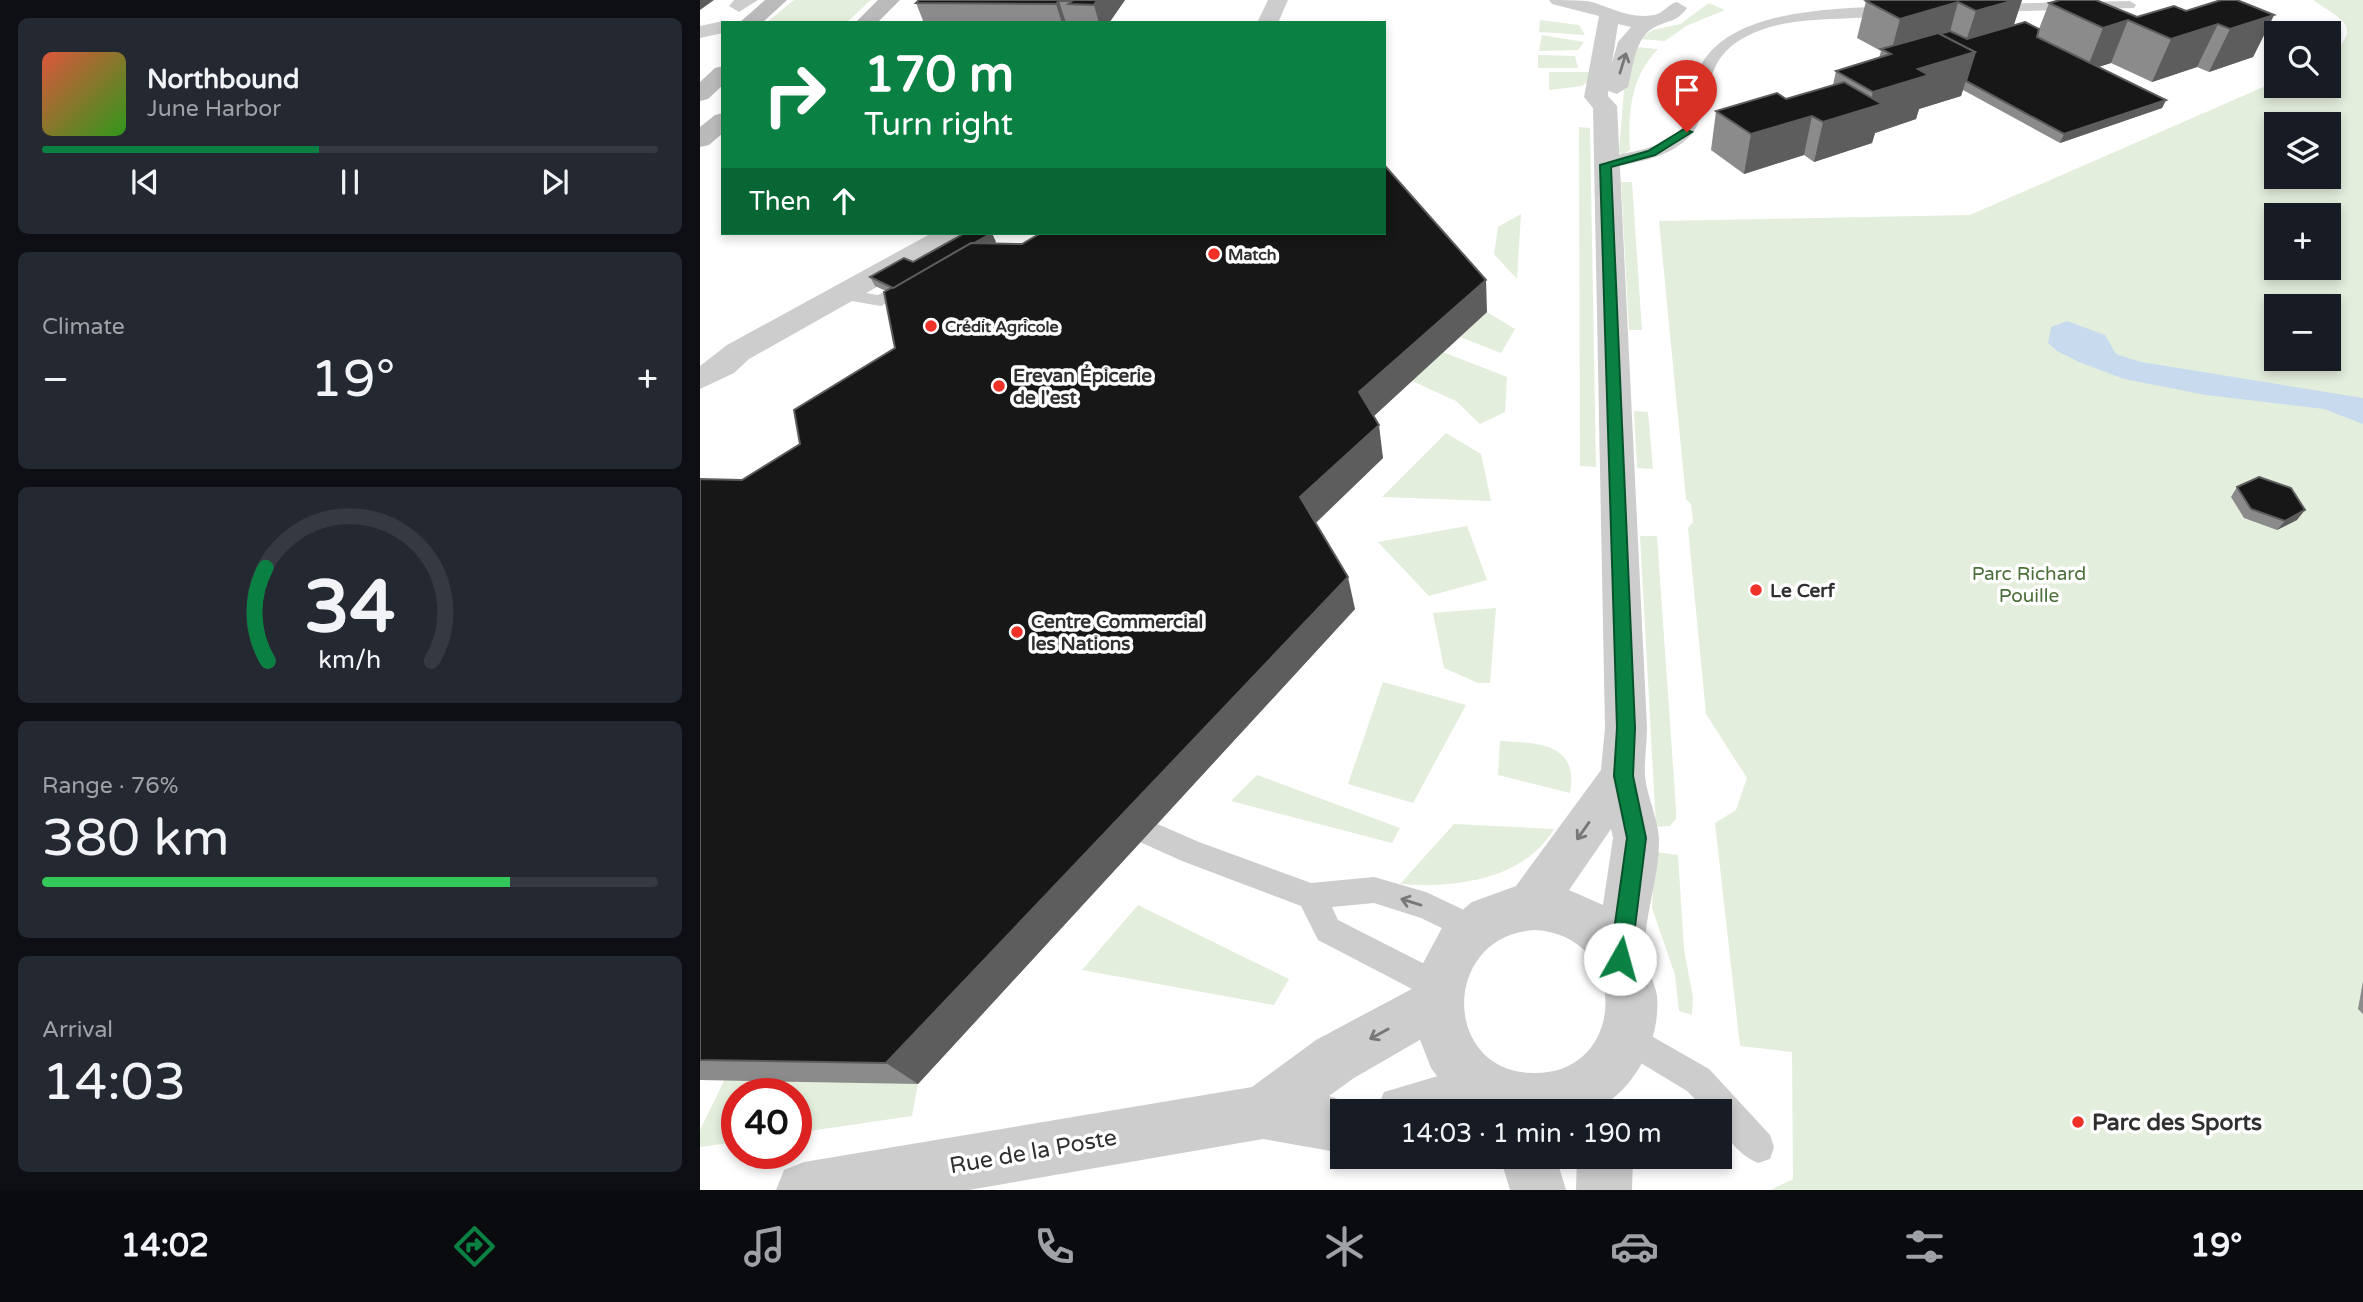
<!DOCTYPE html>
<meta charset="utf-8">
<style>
body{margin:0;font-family:"Varela Round",sans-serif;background:#242831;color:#f1f3f6;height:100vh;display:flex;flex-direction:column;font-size:26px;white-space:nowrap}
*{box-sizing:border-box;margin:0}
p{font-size:23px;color:#9ea1a6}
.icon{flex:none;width:38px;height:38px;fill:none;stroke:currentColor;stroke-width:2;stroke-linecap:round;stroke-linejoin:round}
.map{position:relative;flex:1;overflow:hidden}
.side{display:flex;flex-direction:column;gap:18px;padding:18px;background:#0d0f14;width:700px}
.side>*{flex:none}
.banner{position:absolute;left:21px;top:21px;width:665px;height:214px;border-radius:0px;box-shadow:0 4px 10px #0003;background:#0b8043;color:#fff;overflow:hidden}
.tools{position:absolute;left:1564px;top:21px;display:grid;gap:14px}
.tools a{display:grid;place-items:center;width:77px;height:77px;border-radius:0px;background:#171b24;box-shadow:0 4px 10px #0003;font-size:35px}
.speed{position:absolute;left:21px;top:1078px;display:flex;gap:14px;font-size:35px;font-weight:700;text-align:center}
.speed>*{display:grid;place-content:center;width:91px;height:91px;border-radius:50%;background:#171b24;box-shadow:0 4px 10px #0003;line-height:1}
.speed .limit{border:10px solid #d22;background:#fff;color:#111}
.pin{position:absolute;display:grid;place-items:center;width:60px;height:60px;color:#fff;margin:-72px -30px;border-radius:50% 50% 50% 0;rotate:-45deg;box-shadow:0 0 7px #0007}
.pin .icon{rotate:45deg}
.me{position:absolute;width:77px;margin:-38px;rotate:7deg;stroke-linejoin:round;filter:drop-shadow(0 0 5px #0008)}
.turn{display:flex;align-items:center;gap:24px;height:147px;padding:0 28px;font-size:32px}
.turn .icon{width:91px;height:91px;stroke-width:2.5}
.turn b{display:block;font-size:49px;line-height:60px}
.then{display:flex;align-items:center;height:66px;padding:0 28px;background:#0003;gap:14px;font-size:26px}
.big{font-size:52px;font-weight:600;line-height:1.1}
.side .widget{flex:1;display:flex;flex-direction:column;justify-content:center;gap:10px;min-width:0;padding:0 24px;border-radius:10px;background:#242831}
.side .dial{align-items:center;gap:0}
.dial svg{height:182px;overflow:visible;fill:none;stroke:#363941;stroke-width:7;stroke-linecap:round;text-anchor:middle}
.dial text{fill:#f1f3f6;stroke:none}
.song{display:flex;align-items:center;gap:21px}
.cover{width:84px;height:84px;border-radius:10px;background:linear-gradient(135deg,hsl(10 70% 55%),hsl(110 70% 35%))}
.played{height:7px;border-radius:4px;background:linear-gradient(90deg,#0b8043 45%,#363941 45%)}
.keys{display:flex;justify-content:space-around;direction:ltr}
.heat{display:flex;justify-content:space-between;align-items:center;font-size:38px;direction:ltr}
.charge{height:10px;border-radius:5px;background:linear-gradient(90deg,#34c759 76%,#363941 0)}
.trip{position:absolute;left:630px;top:1099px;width:402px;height:70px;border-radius:0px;background:#171b24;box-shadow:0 4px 10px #0003;font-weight:600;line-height:70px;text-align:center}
.dock{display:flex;height:112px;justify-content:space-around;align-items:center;background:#090b0e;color:#9ea1a6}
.dock .icon{width:49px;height:49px}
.dock .selected{color:#0b8043}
.dock b{font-size:32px;color:#f1f3f6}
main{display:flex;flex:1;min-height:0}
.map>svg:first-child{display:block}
.green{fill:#e4eedd;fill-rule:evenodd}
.water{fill:#c8dbee}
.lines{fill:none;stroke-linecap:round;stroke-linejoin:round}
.service{fill:#cdcdcd;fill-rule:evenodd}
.minor{fill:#cdcdcd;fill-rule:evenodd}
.tertiary{fill:#cdcdcd;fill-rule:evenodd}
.secondary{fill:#bababa;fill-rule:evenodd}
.wall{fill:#8b8b8b}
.shaded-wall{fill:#5d5d5d}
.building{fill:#171717;stroke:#5d5d5d;stroke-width:2}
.oneway{stroke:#777}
.route{fill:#0b8043;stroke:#07532c;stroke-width:2}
.poi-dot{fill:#f03128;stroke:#fff;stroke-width:2.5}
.labels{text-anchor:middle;stroke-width:7;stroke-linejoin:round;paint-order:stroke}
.far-poi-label{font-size:16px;font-weight:bold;fill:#303030;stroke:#fff;text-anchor:start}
.poi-label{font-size:19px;font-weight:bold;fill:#303030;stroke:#fff;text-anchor:start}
.park-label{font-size:19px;fill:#4c6f3a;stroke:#fff}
.near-poi-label{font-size:23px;font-weight:bold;fill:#303030;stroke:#fff;text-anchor:start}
.near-street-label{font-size:23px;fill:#303030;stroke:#fff}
</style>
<main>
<section class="side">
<div class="widget">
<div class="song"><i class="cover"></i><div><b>Northbound</b><p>June Harbor</p></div></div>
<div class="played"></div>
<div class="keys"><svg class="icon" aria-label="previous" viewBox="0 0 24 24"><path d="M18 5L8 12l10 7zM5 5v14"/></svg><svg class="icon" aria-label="pause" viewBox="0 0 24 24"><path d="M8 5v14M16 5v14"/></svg><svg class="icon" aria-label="next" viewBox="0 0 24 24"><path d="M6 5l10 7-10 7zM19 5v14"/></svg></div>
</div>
<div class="widget"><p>Climate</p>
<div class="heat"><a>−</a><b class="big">19°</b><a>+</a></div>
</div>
<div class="widget dial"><svg viewBox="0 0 100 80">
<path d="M14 69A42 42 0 1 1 86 69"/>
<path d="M14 69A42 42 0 0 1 13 28" stroke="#0b8043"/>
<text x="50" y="56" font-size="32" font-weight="700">34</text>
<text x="50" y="72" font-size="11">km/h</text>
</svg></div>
<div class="widget"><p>Range · 76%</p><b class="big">380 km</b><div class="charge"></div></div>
<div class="widget"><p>Arrival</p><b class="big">14:03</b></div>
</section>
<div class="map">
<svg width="1663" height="1190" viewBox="0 0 1663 1190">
<rect width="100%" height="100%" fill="#fff"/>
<!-- green -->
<g class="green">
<path d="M94,0H171L146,23H66Z"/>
<path d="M1613,0H1663V1190H1070L1093,1179L1092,1052L1040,1046L1015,823L1036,810L1047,778L1006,714L988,528L993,522L991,504L986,499L959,221L1270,215L1577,81V86H1629V58C1663,25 1644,22 1613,0ZM1577,124H1629V177H1577ZM1577,215H1629V268H1577ZM1577,306H1629V359H1577Z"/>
<path d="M1009,3L1025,10L986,26L965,41L939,39L953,30L980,24Z"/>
<path d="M840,20L879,25L885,35L839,32Z"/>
<path d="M842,35L884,42L878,50L839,51Z"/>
<path d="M935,47L958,49C930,78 928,113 930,150L922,155L919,152L924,89Z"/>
<path d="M838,55L875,56L878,68H838Z"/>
<path d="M849,72H889V80L882,86L849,90Z"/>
<path d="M879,127L890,128L896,467L880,466Z"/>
<path d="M921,182H932L942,330H929Z"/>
<path d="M821,214L817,279L794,254L798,227Z"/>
<path d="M787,312L815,329L801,353L760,337Z"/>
<path d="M743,352L807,377L805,412L780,424L756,401L712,381Z"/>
<path d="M934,411L948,412L953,469L937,468Z"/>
<path d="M746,433L781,454L791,501L682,497Z"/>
<path d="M767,526L787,580L729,596L678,542Z"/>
<path d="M940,536H957L976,809V819L970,826L956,827Z"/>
<path d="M796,608L790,683H778L744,668L733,613Z"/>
<path d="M683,682L766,705L713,803L648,784Z"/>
<path d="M800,741C839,743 879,743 870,793L798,775Z"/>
<path d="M557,775L700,828L692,843L531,801Z"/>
<path d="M754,824L854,829C824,880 754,888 700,884Z"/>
<path d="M955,852L978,855L984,950L993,997L992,1015L979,1011L975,975L952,908Z"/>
<path d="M438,905L589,979L574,1005L382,970Z"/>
<path d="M25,1079L218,1084L212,1116L96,1133V1094H37V1142L0,1147V1130Z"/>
</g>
<!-- water -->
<path class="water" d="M1367,321L1405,335L1416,354L1441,362L1663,398V424L1624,409L1506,395L1424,379L1379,362L1357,351L1348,343L1351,327Z"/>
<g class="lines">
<!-- service -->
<g class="service">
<path d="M1430,1L1436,5L1434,8L1290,12L1284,8L1290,4Z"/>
<path d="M1193,6L1197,7V13C1145,24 1089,11 1040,40C994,68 1018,118 981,144C960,160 930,163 905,169L898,165C914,149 957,155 980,130C995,114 990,85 1001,65C1033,8 1136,9 1193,6Z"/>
<path d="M212,277L221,282L218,286L181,306L140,299L131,294L140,289L178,295Z"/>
<path d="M430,812L499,842L611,883L674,877L726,892L783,919L787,929L783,939L773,943L721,918L674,903L632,907L638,920L750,977L754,988L750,999L739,1003L618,940L601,906L482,861L420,833L417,824L420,815Z"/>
<path d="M927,1022L1009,1069L1070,1135L1074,1147L1070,1159L1058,1163C1038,1155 1020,1133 1020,1111H1007L987,1091L916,1048L912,1037L916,1026Z"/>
</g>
<!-- minor -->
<g class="minor">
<path d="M34,0H58L39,12L29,6Z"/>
<path d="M568,0H588L578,23H557Z"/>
<path d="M232,233H266L262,239L49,359L34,373L0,389V366L27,345Z"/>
<path d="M738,975L756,983L764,1001L756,1019L654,1078L629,1096L661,1107L663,1111H642V1153L563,1139L269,1190H76L84,1170L104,1162L552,1087L616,1040Z"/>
<path d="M785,1062L804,1070L812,1089L804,1108L796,1111H676L684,1092Z"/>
</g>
<!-- tertiary -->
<g class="tertiary">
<path d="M849,0C861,0 875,0 887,1C911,6 928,20 954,15C964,13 968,4 977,2L987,8C977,22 969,20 955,27C935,36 933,68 928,87L917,94L908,91V96L917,106L947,728C947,744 944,761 945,776C947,797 958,818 959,839C960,877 943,917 945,955C946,969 955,982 957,996C961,1041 934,1092 893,1111H777L770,1108L748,1091L731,1068L717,1032L713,1004L721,967L743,926L772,902L816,886L901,770L905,728L893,108L884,97L899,16L852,4ZM918,24L931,27L918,42L912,63ZM911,829L913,838L903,905L869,890ZM835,930C931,935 928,1076 832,1073C741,1071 741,935 835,930Z"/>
<path d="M23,21L31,23H23V33L0,38V26Z"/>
<path d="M800,1157H856L866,1190H810Z"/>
<path d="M877,1157H933L932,1190H876Z"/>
</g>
<!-- secondary -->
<g class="secondary">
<path d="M65,0H87L62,23H39Z"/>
<path d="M178,0H200L177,23H155Z"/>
<path d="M23,66V85L8,99L0,101V82L15,68Z"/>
<path d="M23,113V133L9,145L0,147V127L15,115Z"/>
</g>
</g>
<!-- wall -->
<g class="wall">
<path d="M425,0L409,23H224L216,3Z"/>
<path d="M1171,0H1322L1313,26L1339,29L1349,3L1437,17L1486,11L1574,15L1553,57L1509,72L1497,67L1452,82L1411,63L1398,67L1466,100L1462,108L1360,143L1263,90L1261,96L1219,109L1216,119L1175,133L1172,143L1114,162L1104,155L1044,174L1011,150L1016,111L1086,99L1133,85L1136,71L1179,58L1181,51L1157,38L1166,1Z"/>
<path d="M296,242L294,244L787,312L673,417L683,458L616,523L655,609L218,1084L0,1080V479L42,480L100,444L195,348L186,291L175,286L170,277L213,262Z"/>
<path d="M1537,487L1597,520L1577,530L1544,518L1531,497Z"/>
<path d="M1663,981V1014L1658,1009Z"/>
</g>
<!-- shaded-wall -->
<g class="shaded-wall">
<path d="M0,0H14L0,10Z"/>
<path d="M397,0H425L409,23H399L394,5Z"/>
<path d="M1315,0H1322L1311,34L1264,47L1276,11Z"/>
<path d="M359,1L366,23H362L356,4Z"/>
<path d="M1258,2L1248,39L1190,56L1200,19Z"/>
<path d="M1574,15L1553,57L1509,72L1530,29Z"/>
<path d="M1428,20L1411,63L1386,71L1403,28Z"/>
<path d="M1518,24L1497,67L1452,82L1471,39Z"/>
<path d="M1275,52L1261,96L1219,109L1216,119L1175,133L1172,143L1114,162L1123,122L1169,108L1173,92L1218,69Z"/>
<path d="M1466,100L1462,108L1360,143L1364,134Z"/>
<path d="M1112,116L1104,155L1044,174L1051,134Z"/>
<path d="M292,233L296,242L200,298L195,289Z"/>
<path d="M786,280L787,312L664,425L659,392Z"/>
<path d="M679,425L683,458L608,530L600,497Z"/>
<path d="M1605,510L1597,520L1577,530L1585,521Z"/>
<path d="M648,577L655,609L218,1084L186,1063Z"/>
</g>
<!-- building -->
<g class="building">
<path d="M219,0H397L394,5L368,4L372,1H359L356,4L216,3Z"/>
<path d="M1171,0H1315L1276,11L1258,2L1200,19L1166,1Z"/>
<path d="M1360,0H1396L1437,17L1474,6L1486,11L1521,0H1537L1574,15L1530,29L1518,24L1471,39L1428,20L1403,28L1349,3Z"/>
<path d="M1325,22L1339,29L1337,37L1466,100L1364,134L1266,81L1275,52L1239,34L1250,31L1267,39Z"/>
<path d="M1238,33L1275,52L1218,69L1229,75L1173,92L1136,71L1191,54L1181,49Z"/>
<path d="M1144,82L1182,104L1123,122L1112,116L1051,134L1016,111L1077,93L1086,99Z"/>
<path d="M684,167H686L786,280L659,392L679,425L600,497L648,577L186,1063L0,1060V479L42,480L100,444L94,410L195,348L184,292L271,243L322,244L341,233H684Z"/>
<path d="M265,233H292L274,243H271L193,288L170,277L204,258L213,262Z"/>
<path d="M1559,477L1591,488L1605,510L1585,521L1551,509L1537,487Z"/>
</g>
<!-- one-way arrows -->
<defs><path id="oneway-shaft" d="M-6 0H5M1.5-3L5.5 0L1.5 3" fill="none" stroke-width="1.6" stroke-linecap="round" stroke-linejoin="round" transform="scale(1.75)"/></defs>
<g class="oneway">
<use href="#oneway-shaft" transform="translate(923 63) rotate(-73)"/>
<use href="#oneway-shaft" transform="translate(883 831) rotate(125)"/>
<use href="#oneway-shaft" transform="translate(711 902) rotate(-163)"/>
<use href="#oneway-shaft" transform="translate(679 1034) rotate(151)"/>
</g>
<!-- route -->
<path class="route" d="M984,129L992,132L955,155L911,167L935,728L933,776L946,838L931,959L928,966L920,969L913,966L910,959L927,838L914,776L917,728L900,165L948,151Z"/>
<!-- markers -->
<g class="poi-dot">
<circle cx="514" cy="254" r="7"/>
<circle cx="231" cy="326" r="7"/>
<circle cx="299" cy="386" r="7"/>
<circle cx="1056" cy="590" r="7"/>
<circle cx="317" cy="632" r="7"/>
<circle cx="1378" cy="1122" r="7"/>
</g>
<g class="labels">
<!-- far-poi labels -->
<g class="far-poi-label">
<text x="528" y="260">Match</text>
<text x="245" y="332">Crédit Agricole</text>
</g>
<!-- poi labels -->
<g class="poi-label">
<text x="313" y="382">Erevan Épicerie<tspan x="313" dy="22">de l'est</tspan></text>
<text x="1070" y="597">Le Cerf</text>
<text x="331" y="628">Centre Commercial<tspan x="331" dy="22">les Nations</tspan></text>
</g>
<!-- park labels -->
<g class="park-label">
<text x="1329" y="580">Parc Richard<tspan x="1329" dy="22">Pouille</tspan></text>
</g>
<!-- near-poi labels -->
<g class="near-poi-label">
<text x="1392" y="1130">Parc des Sports</text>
</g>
<!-- near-street labels -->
<g class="near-street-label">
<text transform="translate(333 1151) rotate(-10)" y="8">Rue de la Poste</text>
</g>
</g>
</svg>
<div class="tools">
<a><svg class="icon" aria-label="search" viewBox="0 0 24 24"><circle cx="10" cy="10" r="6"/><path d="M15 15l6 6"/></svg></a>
<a><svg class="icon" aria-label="layers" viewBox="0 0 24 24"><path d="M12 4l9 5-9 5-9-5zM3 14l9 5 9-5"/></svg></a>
<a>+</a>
<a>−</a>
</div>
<div class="speed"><div class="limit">40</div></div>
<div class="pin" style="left:987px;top:132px;background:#d93025"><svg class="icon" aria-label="arrive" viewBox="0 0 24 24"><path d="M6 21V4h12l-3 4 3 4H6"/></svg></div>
<svg class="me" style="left:920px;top:959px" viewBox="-20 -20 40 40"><circle r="19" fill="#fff"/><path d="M0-13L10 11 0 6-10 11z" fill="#0b8043"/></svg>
<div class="trip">14:03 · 1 min · 190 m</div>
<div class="banner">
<div class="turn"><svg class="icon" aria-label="right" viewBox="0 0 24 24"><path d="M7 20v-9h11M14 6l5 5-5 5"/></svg><div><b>170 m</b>Turn right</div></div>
<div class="then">Then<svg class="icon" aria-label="ahead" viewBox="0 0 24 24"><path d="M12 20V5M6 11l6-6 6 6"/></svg></div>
</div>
</div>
</main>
<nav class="dock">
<b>14:02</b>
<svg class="icon selected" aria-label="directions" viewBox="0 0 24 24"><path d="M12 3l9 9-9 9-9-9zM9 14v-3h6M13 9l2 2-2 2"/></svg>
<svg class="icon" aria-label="music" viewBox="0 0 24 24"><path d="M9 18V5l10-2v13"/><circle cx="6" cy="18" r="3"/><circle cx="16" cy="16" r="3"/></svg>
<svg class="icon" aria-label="phone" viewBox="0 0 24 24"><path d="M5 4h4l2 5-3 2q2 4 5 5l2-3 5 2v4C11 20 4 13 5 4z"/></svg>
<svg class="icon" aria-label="climate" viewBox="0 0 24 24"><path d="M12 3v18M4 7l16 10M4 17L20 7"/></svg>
<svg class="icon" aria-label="car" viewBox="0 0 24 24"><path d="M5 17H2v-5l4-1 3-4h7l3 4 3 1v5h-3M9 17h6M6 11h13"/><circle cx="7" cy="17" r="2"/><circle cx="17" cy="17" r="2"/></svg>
<svg class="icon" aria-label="filters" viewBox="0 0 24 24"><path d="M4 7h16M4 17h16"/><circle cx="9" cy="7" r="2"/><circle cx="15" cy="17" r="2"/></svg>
<b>19°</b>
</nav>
